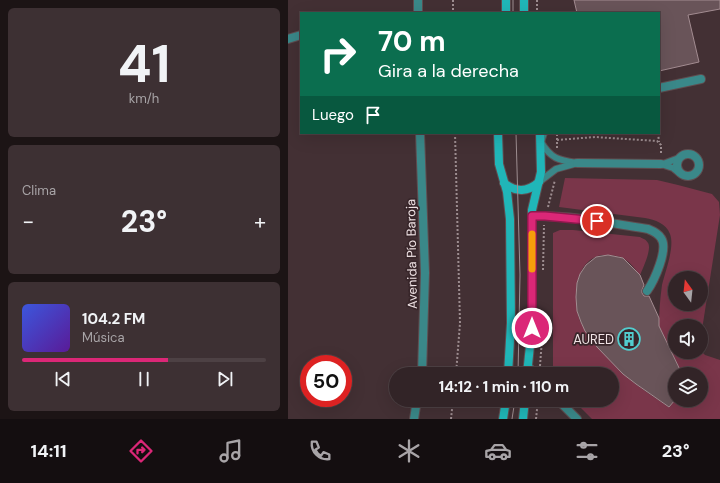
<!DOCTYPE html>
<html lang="es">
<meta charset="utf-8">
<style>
body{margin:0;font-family:"DM Sans",sans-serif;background:#3d3033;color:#f1f3f6;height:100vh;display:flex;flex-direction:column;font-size:15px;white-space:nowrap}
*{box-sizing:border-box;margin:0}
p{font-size:13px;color:#a8a4a7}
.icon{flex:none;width:22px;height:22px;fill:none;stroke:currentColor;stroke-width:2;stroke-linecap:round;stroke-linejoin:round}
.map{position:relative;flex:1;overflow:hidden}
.panel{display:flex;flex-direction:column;gap:8px;padding:8px;background:#1c1415;width:288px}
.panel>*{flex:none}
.banner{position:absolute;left:12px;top:12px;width:360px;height:122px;border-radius:0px;box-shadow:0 4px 16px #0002,0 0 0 1px #4d4144;background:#0b6e4f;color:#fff;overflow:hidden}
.needle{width:26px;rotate:345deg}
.tools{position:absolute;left:380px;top:271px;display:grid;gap:8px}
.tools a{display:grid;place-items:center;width:40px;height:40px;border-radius:50%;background:#322427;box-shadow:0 4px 16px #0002,0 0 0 1px #4d4144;font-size:20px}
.speed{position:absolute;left:12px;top:355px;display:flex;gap:8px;font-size:20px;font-weight:700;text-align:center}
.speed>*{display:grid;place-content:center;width:52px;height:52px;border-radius:50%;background:#322427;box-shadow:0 4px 16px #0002,0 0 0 1px #4d4144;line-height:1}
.speed .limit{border:6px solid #d22;background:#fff;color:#111}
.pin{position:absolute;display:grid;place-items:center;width:34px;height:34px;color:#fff;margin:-17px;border:2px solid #fff;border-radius:50%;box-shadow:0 1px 4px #0007}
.me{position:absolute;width:44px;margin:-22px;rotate:0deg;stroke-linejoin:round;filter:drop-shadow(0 0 3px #0008)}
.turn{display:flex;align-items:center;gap:14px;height:84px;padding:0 12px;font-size:18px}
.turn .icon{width:52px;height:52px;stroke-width:2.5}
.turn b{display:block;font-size:28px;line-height:34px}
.then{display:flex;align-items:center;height:38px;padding:0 12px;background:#0003;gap:8px;font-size:15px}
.big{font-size:30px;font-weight:700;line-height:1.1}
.panel .tile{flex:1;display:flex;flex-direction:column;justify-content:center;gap:6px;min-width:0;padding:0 14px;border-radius:6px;background:#3d3033}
.panel .dial{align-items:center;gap:0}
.dial b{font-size:52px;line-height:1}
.song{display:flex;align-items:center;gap:12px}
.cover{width:48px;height:48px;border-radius:6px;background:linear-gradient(135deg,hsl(230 70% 55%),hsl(270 70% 35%))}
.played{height:4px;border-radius:2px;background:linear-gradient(90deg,#db2777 60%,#4d4144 60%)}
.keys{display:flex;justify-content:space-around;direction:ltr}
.heat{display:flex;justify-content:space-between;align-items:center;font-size:22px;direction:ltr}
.trip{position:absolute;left:101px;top:367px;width:230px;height:40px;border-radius:20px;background:#322427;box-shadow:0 4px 16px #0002,0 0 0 1px #4d4144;font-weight:700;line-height:40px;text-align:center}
.tabs{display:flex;height:64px;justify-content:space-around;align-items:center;background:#140e10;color:#a8a4a7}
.tabs .icon{width:28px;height:28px}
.tabs .current{color:#db2777}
.tabs b{font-size:18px;color:#f1f3f6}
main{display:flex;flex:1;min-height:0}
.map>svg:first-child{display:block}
.green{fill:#7a364a;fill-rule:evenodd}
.building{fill:#695459;stroke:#a38c91}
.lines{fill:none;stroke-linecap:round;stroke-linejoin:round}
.lane-casing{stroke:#5f4d50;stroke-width:8}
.street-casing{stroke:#5f4d50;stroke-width:10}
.secondary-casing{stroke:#5f4d50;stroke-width:10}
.path{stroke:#9d8d90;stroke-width:2;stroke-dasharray:2 2;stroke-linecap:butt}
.lane{stroke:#3a8889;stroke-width:6}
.street{stroke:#3a8889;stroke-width:8}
.secondary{stroke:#20b6b8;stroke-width:8}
.tram{stroke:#9e8e91;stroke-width:1}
.route-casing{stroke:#8e194d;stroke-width:10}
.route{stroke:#db2777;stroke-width:7}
.slow{stroke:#f59e0b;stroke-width:7}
.labels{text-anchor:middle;stroke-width:3.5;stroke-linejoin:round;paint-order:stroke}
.street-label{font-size:13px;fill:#f0e3e5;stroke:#38262a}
.poi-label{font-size:13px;fill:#f0e3e5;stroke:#38262a;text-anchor:end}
</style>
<main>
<section class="panel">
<div class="tile dial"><b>41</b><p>km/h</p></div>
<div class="tile"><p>Clima</p>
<div class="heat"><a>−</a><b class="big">23°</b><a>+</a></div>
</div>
<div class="tile">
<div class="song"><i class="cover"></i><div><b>104.2 FM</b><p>Música</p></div></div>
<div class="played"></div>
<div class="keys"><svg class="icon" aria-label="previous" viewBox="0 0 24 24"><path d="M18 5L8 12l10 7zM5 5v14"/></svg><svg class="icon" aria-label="pause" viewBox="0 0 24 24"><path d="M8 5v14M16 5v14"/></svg><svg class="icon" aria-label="next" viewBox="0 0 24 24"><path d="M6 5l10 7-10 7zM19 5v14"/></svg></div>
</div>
</section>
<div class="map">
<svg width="432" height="419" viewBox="0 0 432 419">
<rect width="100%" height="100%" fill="#433034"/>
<!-- green -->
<path class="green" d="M277,178L369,180L390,185L424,194L431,202L432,215L413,336V326H387V352H413V351L417,355L432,360V419H304L285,400H324V374H265V233L272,230H285L352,237C355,239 358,239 360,243C364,249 355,268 352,275C347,269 342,262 335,258C329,255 320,255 314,255C286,260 284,300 292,321C297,332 305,340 312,348C320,357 328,367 337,375C350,387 366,397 381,407L387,400H413V374H394L371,326C371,313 372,299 374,285C377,272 387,247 382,234C378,223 367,220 357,218L271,207ZM387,278H413V304H387Z"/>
<!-- building -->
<g class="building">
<path d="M286,0H432V9L400,15L411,62L371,71V13H289Z"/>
<path d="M320,255L335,258L352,275L356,285L354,290V293L356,296H361L371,318V326L394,374H387V400L381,407L348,384L335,374L309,347L297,331L293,322L289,311L288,297L289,283L292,274L298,265L308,257Z"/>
</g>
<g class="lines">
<!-- lane casing -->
<g class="lane-casing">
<g id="lane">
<path d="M256,133L253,142C263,159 271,160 289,163"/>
<path d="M373,164L385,168L391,173"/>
<path d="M375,164L391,158"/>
<path d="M251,182L268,169L286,164"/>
</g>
</g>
<!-- street casing -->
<g class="street-casing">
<g id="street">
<path d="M130,0V13"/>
<path d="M0,39L13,35"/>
<path d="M371,88L413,79"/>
<path d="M132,133L137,273L134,374"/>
<circle cx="400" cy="165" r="11"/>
<path d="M289,163L373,164"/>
<path d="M244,216C283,215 322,223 360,229C365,231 370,233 373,238C381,249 366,281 359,291"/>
<path d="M240,366L246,374"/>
<path d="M270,400L289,419"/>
<path d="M126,419L129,400"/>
</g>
</g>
<!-- secondary casing -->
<g class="secondary-casing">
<g id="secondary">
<path d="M218,0V13"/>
<path d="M236,0V13"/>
<path d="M210,133L211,164L219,192L222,219L223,323L220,374"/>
<path d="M216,183C228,193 240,192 251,182"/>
<path d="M239,374L244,327V210L253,172L252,133"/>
<path d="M215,419L218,400"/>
<path d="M235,419L237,400"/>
</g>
</g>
<!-- path -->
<g class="path">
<path d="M165,0V13"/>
<path d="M249,0V13"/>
<path d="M167,133L172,323L168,374"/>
<path d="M370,133L371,142"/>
<path d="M269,140L307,137L369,141L373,145V155"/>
<path d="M269,148V133"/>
<path d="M260,207L267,180"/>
<path d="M255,270L256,225"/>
<path d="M252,366L254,339"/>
<path d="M163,419L165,400"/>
<path d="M248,419L250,400"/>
</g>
<!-- lane -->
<use href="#lane" class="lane"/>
<!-- street -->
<use href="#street" class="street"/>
<!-- secondary -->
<use href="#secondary" class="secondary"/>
<!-- tram -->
<g class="tram">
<path d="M225,0V13"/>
<path d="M228,133L232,275L230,374"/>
<path d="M224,419L227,400"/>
</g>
</g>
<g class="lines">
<!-- route casing -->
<g class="route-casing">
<path id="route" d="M244,328V216H257L309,221"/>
</g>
<!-- route -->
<use href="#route" class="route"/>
<!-- slow -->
<path class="slow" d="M244,269V234"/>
</g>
<!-- icons -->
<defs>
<g id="building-ring" transform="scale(1.15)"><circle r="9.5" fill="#38262a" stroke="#52cdce" stroke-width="1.5"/><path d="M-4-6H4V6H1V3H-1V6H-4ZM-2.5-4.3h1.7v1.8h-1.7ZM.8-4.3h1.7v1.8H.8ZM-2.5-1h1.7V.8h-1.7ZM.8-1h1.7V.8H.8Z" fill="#52cdce"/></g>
</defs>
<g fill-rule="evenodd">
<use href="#building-ring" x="341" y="339"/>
</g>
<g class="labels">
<!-- street labels -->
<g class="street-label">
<text transform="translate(123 254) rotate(-91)" y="5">Avenida Pío Baroja</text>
</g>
<!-- poi labels -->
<g class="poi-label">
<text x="326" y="344">AURED</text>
</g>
</g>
</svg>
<div class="tools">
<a><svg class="needle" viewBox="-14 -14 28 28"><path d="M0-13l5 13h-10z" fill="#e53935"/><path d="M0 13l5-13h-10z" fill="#a8a4a7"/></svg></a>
<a><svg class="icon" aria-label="sound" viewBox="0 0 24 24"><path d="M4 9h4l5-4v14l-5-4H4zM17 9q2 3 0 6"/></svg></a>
<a><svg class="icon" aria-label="layers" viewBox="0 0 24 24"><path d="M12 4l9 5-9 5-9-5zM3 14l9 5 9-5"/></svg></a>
</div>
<div class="speed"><div class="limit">50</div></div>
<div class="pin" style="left:309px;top:221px;background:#d93025"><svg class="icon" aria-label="arrive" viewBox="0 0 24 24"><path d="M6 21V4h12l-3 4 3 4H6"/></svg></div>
<svg class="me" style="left:244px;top:328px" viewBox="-20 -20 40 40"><circle r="17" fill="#db2777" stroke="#fff" stroke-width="3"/><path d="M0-11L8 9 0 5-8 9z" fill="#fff"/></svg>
<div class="trip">14:12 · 1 min · 110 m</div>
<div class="banner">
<div class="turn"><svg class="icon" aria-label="right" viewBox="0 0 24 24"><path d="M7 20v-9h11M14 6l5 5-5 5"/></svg><div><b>70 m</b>Gira a la derecha</div></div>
<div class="then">Luego<svg class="icon" aria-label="arrive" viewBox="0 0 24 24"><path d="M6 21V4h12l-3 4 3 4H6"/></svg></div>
</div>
</div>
</main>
<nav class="tabs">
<b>14:11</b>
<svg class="icon current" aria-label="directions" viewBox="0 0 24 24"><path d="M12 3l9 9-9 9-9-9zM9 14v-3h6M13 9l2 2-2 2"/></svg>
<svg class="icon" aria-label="music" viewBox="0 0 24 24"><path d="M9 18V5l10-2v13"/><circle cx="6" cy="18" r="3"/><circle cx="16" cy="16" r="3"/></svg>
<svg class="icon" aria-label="phone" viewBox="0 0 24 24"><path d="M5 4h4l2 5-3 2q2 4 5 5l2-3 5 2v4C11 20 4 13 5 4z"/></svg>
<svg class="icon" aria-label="climate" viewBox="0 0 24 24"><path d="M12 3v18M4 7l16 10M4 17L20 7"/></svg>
<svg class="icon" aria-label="car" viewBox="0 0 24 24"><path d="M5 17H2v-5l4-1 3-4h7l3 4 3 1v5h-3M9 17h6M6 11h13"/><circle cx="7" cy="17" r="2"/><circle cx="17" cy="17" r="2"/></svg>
<svg class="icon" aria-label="filters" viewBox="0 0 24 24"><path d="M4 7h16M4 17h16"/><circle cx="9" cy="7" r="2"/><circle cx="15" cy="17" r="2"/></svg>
<b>23°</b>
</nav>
